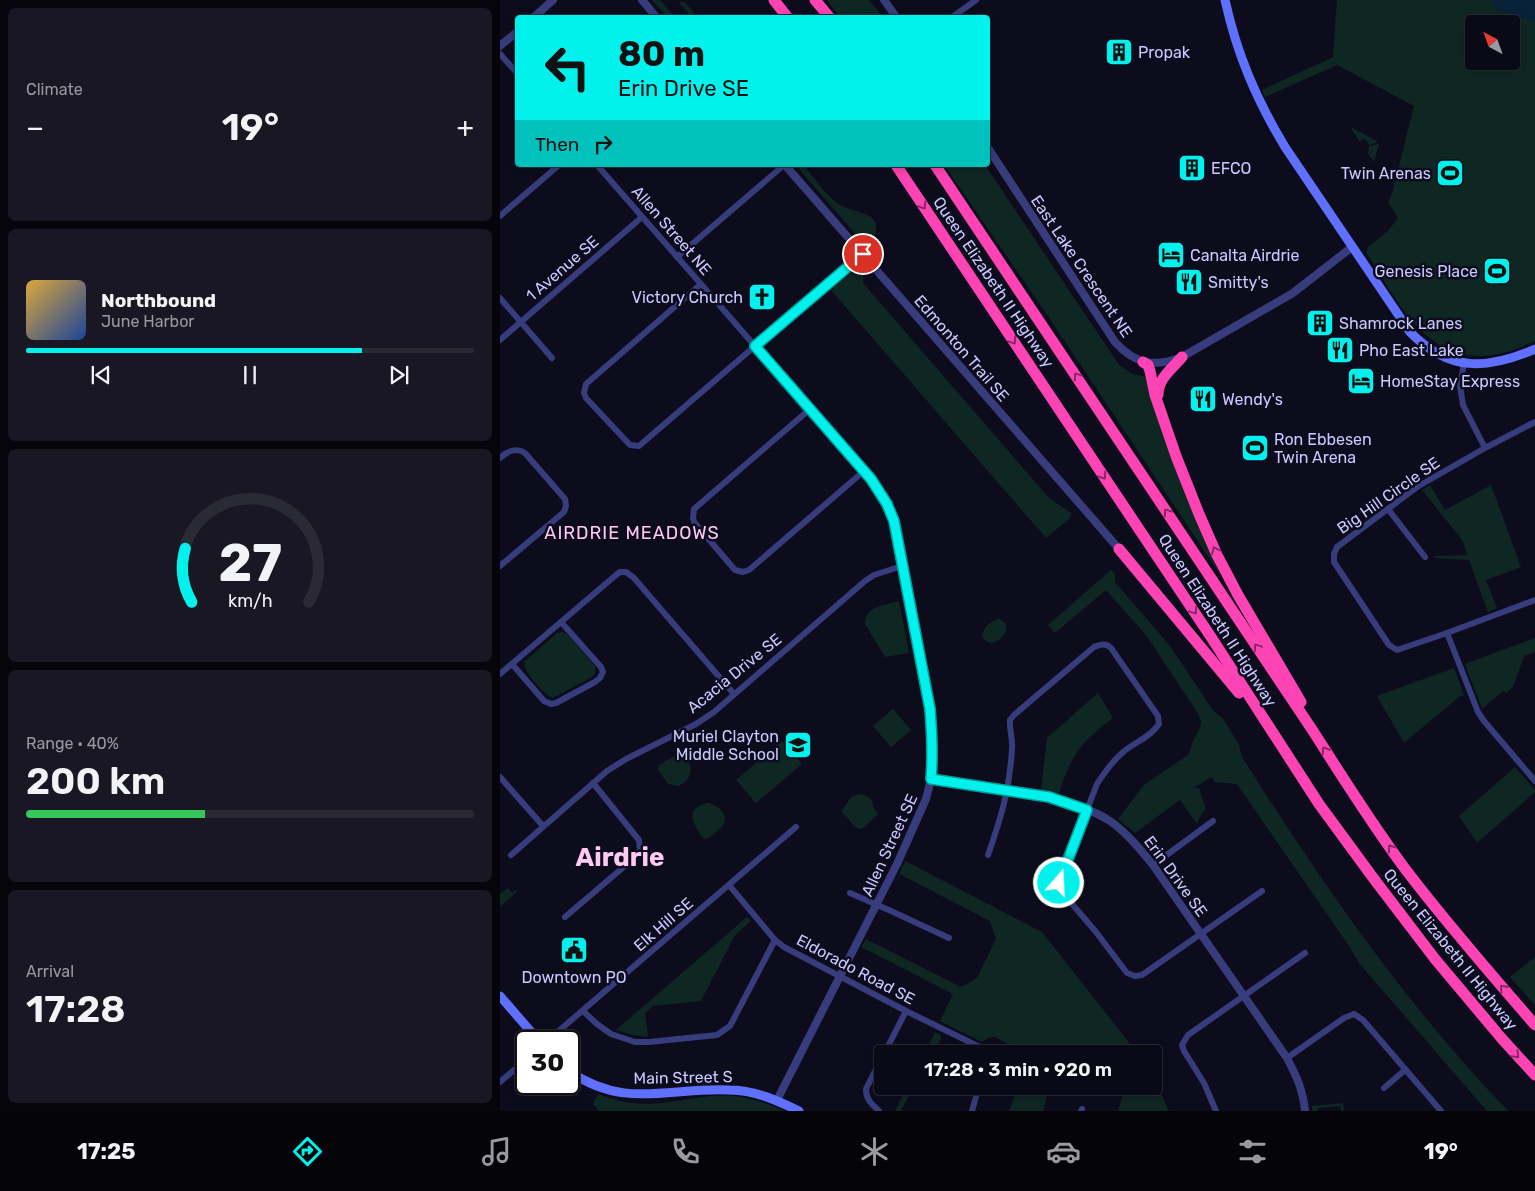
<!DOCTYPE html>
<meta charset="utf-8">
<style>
body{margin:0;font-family:Rubik,sans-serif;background:#181723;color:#f1f3f6;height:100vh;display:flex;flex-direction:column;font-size:19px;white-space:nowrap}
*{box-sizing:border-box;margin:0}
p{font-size:16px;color:#999aa1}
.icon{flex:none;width:28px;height:28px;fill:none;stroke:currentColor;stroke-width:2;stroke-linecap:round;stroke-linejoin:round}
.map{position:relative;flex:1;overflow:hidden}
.panel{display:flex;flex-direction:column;gap:8px;padding:8px;background:#06050c;width:500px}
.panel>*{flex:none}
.top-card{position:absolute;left:15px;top:15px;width:475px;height:152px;border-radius:5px;box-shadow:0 2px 12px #0003,0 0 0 1px #2a2a35;background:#01f2ec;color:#111;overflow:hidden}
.needle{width:32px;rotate:319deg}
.fabs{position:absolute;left:965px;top:15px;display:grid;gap:10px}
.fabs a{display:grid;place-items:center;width:55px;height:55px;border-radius:5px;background:#0a0916;box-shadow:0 2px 12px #0003,0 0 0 1px #2a2a35;font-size:25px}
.speed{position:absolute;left:15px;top:1030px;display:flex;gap:10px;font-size:25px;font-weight:700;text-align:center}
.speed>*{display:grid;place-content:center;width:65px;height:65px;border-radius:50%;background:#0a0916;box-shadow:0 2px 12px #0003,0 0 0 1px #2a2a35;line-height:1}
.speed .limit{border:2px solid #111;border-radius:8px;background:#fff;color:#111}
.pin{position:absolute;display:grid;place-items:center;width:42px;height:42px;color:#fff;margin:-21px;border:2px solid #fff;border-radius:50%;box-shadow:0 1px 5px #0007}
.me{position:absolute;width:55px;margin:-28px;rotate:19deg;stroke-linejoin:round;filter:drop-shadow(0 0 4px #0008)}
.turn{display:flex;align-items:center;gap:18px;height:105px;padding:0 20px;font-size:22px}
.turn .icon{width:65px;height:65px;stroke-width:2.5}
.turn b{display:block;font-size:35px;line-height:42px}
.then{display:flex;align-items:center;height:48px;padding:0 20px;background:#0003;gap:10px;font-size:19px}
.big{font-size:38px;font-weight:600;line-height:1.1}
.panel .widget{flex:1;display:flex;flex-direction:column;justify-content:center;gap:8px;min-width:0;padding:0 18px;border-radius:8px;background:#181723}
.panel .dial{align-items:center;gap:0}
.dial svg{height:130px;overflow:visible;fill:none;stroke:#2a2a35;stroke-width:7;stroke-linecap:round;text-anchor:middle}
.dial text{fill:#f1f3f6;stroke:none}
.song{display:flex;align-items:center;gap:15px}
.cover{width:60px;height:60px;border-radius:8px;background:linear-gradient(135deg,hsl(40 70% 55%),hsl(220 70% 35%))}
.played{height:5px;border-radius:2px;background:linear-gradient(90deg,#01f2ec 75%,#2a2a35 75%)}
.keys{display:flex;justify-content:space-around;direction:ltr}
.heat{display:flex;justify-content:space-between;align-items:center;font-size:28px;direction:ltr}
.charge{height:8px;border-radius:4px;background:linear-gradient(90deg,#34c759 40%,#2a2a35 0)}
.trip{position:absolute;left:374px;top:1045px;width:288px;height:50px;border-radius:5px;background:#0a0916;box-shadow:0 2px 12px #0003,0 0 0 1px #2a2a35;font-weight:600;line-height:50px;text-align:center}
.menu{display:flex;height:80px;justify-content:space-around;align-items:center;background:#040409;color:#999aa1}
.menu .icon{width:35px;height:35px}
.menu .selected{color:#01f2ec}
.menu b{font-size:22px;color:#f1f3f6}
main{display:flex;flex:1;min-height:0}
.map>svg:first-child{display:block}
.green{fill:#0f2723;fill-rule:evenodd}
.water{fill:#092139}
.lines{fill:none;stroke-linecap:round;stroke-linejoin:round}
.minor{stroke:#373d7c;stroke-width:6}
.tertiary{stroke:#373d7c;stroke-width:8}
.secondary{stroke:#6070fe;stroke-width:9}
.motorway{stroke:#fe44b4;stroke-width:11}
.oneway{stroke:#862868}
.route-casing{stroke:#019d99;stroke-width:12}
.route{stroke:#01f2ec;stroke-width:9}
.labels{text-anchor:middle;stroke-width:5;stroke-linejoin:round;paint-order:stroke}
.poi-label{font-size:16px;fill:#c8c9ff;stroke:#0d0c1d;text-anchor:start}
.street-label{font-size:16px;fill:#c8c9ff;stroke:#0d0c1d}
.neighbourhood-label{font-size:18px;letter-spacing:1px;fill:#ffcaf2;stroke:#0d0c1d}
.town-label{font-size:26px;font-weight:bold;fill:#ffcaf2;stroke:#0d0c1d}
</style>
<main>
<section class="panel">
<div class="widget"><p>Climate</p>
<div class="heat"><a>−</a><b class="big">19°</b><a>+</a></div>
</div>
<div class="widget">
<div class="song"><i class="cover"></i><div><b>Northbound</b><p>June Harbor</p></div></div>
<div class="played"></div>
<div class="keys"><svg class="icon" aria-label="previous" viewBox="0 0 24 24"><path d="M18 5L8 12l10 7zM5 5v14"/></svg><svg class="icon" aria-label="pause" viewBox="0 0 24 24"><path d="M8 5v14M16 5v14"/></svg><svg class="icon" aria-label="next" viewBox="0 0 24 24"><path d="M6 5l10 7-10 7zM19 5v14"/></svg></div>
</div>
<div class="widget dial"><svg viewBox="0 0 100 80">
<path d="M14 69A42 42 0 1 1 86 69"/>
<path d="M14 69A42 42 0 0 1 10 36" stroke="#01f2ec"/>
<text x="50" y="56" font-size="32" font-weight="700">27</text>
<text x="50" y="72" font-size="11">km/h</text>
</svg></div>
<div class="widget"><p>Range · 40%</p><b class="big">200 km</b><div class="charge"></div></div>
<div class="widget"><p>Arrival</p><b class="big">17:28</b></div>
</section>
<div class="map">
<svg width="1035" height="1111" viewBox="0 0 1035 1111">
<rect width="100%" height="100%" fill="#0d0c1d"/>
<!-- green -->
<g class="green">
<path d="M152,0H160L175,17H167Z"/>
<path d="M327,0H369L383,17H340Z"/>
<path d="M837,0H1035V341C1025,345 1014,351 1003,353C929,371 899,303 866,252L868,247L887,232L898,218L888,202L892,194L914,106L837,65L765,97L762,90L833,57ZM974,24H1011V61H974Z"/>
<path d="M180,1L187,4L197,17H192L180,4Z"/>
<path d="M851,128V127L878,142L869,145L866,140L862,139L860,142Z"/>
<path d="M879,144L874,162L868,154L869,146Z"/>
<path d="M303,165C314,177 324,193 337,203C347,212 379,211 376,229C376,235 372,238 367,240L359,238L299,169Z"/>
<path d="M444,165H485L619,365L633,374L646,377L687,498L721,576L550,319Z"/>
<path d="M357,270L364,271L363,283L549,498L571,513L570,518L546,538L331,290L352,272Z"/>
<path d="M930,485L945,510L991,485L1021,567L986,580L997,608L988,612L969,560L935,558V556L967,555L963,541L922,490Z"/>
<path d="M611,570L615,574V582L670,646L712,709L723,719L739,745L742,757C821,882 905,1004 1008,1111H987L859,963L849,946L737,784L715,782L712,777L709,778L694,788H699L706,809L702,813L697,824L680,800L635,833L618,819L644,785L689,754L693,741L700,728L701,722L699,715L646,635L606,590L555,633L548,625Z"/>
<path d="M399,601L409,653L385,657L365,624C365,606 385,605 399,601Z"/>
<path d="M500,619L506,624C509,637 490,651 482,636C483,627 491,620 500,619Z"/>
<path d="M63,632L67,634L95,666V674L92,677L53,698C44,695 24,672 24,662L57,633Z"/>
<path d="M1035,638V652L1024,656L1013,687L1006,693L1003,691L982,709L965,664Z"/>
<path d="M954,668L964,695L959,697L904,743L877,696Z"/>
<path d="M598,693L613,718C582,741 570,756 559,794L541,790L547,738Z"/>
<path d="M393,709L411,730L391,747L373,726Z"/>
<path d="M282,741L302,764L256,803L236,780Z"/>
<path d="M173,757C194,754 197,779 178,786L168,784L158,770L159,765Z"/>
<path d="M1015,767L1035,790V792L977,843L959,816Z"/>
<path d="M362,794L371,799L374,809L378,814L362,829L356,828L341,811C350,803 347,795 362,794Z"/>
<path d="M207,803C217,804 230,815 223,825C220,830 212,835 207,839L203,838C194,825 183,809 207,803Z"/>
<path d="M405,861L542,932L638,1054H527L495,1037L488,1038L482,1042L440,1021L453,994L361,947L366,939L461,987L477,978L496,939L490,921L399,874Z"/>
<path d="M8,888L12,893L16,890L17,891L0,907V894Z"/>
<path d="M247,917L251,921L235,935L201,1001L153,1006L145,1013L148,1037L133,1035L116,1030Z"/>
<path d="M1035,957V1005L1010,977Z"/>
<path d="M435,1032L442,1036L434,1054H424Z"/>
<path d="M653,1076L669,1111H618L624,1090L622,1086H652Z"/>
<path d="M407,1086H414L401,1111H395Z"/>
<path d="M518,1086H550L543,1111H509Z"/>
<path d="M98,1094C109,1098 121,1102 132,1103C166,1108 199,1093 233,1096C252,1098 268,1104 285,1111H99L93,1104Z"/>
<path d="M843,1103L844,1111H841L840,1106L818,1108V1111H812V1106Z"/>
</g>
<!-- water -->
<path class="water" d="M991,0H1035V22L995,9Z"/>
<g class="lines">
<!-- minor -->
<g class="minor">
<path d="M451,18L476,0"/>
<path d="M0,54L18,74"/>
<path d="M97,165L255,346L139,446L130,445L86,398L84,393L86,384L201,284"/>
<path d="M0,216L59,165"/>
<path d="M177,257L284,165"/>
<path d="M0,298L52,358"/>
<path d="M0,340L142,217"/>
<path d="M964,363L960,386L963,405L985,448"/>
<path d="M310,409L194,509L193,518L194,522L235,570L243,572L249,570L364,471"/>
<path d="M1035,422L985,448L917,487L837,547L834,554V562L889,645L897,650L947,633L1035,600"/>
<path d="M0,458C8,451 16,447 25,453L65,499L66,506L64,512L0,566"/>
<path d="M888,509L925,557"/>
<path d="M947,633L978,712L984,721L1035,781"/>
<path d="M12,664L44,701L51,704L56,703L95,682L100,678L103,672L101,667L61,622"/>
<path d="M0,674L116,575L120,572H126L134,578L234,694"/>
<path d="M0,777L43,826"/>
<path d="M11,855L107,771L126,759L196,724L214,712L365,581L374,575L402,566"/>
<path d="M488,855C501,818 510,788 512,748C513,739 509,730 510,720L514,715L594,647C601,644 606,643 611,648L658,716L659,724C651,737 633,743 622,753C612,762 604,773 597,784L560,879L559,883L561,891L596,932L627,973L635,976L642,975L762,891"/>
<path d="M653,865L713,821"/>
<path d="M229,885L275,940L284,947L406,1011L490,1052V1054"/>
<path d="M350,893L391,911L449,938"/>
<path d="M65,917L133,859L140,850L139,840L93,783"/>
<path d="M83,1011L97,1024L111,1034L135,1042H149L217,1035L230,1026L275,940"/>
<path d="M47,1041L296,827"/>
<path d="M384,1054L406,1011"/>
<path d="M787,1058L844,1018L854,1014L863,1020L941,1111"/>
<path d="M0,1082L26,1060"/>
<path d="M884,1088L905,1070"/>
<path d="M379,1111C372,1104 366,1100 366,1089L382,1057"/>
<path d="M472,1111L479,1086"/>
<path d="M581,1111L582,1109"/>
<path d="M716,1111L704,1083L684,1051L682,1045L688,1035L805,953"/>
</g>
<!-- tertiary -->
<g class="tertiary">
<path d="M142,0L157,18"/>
<path d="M384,0L397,18"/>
<path d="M33,18L53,0"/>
<path d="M0,46L18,31"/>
<path d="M488,148L615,342C635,364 654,368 682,357L793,293L852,247"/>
<path d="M285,165L619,549"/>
<path d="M431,779C484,787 565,792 610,821C627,833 640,849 653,865L787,1058C797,1077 803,1090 805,1111"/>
<path d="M277,1100L397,864L426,799L431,779L433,755V734L429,709L394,521L387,504L371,479L255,346L363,254"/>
</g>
<!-- secondary -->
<g class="secondary">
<path d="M725,0C737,54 756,99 785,147L910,332C949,372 987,370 1035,349"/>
<path d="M0,996L39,1041"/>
<path d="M69,1071C125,1110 168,1087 229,1090C255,1090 276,1100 299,1111"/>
</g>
<!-- motorway -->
<g class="motorway">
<path d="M274,0L288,18"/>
<path d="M315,0L330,18"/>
<path d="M396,165L711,637L819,804L874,879L935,959L1003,1040L1035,1075"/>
<path d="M435,165L813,731C843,778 873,826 906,870C947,924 991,974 1035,1025"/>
<path d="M643,362L648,365L650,371L655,395L676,456L699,514L717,555L738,595L801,702"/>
<path d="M658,395C658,378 672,369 682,357"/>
<path d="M619,549L739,693"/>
</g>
</g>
<!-- one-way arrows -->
<defs><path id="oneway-chevron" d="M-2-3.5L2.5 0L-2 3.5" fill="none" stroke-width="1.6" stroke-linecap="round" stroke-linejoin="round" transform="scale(1.25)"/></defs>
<g class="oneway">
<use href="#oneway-chevron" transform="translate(423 206) rotate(57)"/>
<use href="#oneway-chevron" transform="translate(513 341) rotate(56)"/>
<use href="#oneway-chevron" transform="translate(577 376) rotate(-124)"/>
<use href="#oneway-chevron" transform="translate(603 476) rotate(56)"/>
<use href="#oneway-chevron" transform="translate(667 512) rotate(-124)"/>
<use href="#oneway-chevron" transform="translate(715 550) rotate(-115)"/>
<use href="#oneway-chevron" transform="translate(694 611) rotate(56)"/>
<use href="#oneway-chevron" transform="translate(757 647) rotate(-124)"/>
<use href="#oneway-chevron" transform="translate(825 750) rotate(-123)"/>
<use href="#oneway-chevron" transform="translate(891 848) rotate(-125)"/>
<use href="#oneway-chevron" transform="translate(1003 988) rotate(-131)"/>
<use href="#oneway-chevron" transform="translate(1016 1055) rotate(47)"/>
</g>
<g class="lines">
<!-- route casing -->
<g class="route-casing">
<path id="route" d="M363,254L255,346L371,479L387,504L394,521L430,709C432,733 433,755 431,779L549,797L587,810L559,883"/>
</g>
<!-- route -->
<use href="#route" class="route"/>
</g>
<!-- icons -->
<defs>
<g id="building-square" transform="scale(1.4375)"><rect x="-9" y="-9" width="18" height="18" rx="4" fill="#01f2ec" stroke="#0d0c1d"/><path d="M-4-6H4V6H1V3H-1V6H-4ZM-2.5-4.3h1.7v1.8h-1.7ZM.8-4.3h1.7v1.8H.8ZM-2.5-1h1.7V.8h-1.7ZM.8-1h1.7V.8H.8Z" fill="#111"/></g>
<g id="stadium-square" transform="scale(1.4375)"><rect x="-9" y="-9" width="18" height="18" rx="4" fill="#01f2ec" stroke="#0d0c1d"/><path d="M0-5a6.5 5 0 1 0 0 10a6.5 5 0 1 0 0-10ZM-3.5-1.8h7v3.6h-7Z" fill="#111"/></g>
<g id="hotel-square" transform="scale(1.4375)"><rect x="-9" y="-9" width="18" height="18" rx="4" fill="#01f2ec" stroke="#0d0c1d"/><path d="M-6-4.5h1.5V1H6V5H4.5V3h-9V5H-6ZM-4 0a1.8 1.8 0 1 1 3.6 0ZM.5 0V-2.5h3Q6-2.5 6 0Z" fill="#111"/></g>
<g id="restaurant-square" transform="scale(1.4375)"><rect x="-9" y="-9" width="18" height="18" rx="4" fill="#01f2ec" stroke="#0d0c1d"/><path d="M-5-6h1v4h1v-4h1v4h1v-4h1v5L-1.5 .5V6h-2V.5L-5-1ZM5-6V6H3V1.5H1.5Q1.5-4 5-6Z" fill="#111"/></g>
<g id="church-square" transform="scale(1.4375)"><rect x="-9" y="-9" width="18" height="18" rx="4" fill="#01f2ec" stroke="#0d0c1d"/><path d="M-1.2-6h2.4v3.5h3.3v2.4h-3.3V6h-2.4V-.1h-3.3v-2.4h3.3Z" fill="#111"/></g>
<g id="school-square" transform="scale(1.4375)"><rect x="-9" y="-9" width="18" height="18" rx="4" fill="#01f2ec" stroke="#0d0c1d"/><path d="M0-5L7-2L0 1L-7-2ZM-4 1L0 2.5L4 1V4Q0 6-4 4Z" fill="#111"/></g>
<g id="civic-square" transform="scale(1.4375)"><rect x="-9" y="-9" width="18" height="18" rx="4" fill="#01f2ec" stroke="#0d0c1d"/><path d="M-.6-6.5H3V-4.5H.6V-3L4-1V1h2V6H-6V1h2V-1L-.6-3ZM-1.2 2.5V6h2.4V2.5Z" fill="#111"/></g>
</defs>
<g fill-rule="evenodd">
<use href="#building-square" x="619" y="52"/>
<use href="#building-square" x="692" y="168"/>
<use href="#stadium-square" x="950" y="173"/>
<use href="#hotel-square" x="671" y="255"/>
<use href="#stadium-square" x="997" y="271"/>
<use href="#restaurant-square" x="689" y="282"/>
<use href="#church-square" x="262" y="297"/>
<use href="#building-square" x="820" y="323"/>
<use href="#restaurant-square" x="840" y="350"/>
<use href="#hotel-square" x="861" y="381"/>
<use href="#restaurant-square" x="703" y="399"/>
<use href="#stadium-square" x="755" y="448"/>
<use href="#school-square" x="298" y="745"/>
<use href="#civic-square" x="74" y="950"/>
</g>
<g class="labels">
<!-- poi labels -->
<g class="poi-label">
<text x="638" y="58">Propak</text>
<text x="711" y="174">EFCO</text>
<text x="931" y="179" text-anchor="end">Twin Arenas</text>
<text x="690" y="261">Canalta Airdrie</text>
<text x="978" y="277" text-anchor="end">Genesis Place</text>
<text x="708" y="288">Smitty's</text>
<text x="243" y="303" text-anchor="end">Victory Church</text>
<text x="839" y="329">Shamrock Lanes</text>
<text x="859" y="356">Pho East Lake</text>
<text x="880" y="387">HomeStay Express</text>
<text x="722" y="405">Wendy's</text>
<text x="774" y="445">Ron Ebbesen<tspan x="774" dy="18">Twin Arena</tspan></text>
<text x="279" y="742" text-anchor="end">Muriel Clayton<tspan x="279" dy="18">Middle School</tspan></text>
<text x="74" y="983" text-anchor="middle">Downtown PO</text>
</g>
<!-- street labels -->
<g class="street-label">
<text transform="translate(172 230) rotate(49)" y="6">Allen Street NE</text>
<text transform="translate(582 266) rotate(56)" y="6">East Lake Crescent NE</text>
<text transform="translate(62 268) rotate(-41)" y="6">1 Avenue SE</text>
<text transform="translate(494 282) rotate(56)" y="6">Queen Elizabeth II Highway</text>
<text transform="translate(462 348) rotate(49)" y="6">Edmonton Trail SE</text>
<text transform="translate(888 495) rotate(-35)" y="6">Big Hill Circle SE</text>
<text transform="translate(718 620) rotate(57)" y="6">Queen Elizabeth II Highway</text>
<text transform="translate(234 673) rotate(-39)" y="6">Acacia Drive SE</text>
<text transform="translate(389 845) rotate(-65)" y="6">Allen Street SE</text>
<text transform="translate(676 876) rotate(54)" y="6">Erin Drive SE</text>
<text transform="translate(163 924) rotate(-41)" y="6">Elk Hill SE</text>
<text transform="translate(951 949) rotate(51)" y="6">Queen Elizabeth II Highway</text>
<text transform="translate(356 969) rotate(28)" y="6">Eldorado Road SE</text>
<text transform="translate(183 1077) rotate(-1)" y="6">Main Street S</text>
</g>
<!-- neighbourhood labels -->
<g class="neighbourhood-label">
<text x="132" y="539">AIRDRIE MEADOWS</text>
</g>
<!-- town labels -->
<g class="town-label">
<text x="120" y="866">Airdrie</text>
</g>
</g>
</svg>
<div class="fabs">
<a><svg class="needle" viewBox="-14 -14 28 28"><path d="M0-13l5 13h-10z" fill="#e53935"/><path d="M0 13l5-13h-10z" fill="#999aa1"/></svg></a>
</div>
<div class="speed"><div class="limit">30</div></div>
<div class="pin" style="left:363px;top:254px;background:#d93025"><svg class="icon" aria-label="arrive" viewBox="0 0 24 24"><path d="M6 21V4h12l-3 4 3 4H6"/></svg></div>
<svg class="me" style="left:559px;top:883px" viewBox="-20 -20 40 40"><circle r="17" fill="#01f2ec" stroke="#fff" stroke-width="3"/><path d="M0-11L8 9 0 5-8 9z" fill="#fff"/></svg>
<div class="trip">17:28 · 3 min · 920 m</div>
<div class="top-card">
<div class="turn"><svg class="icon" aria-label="left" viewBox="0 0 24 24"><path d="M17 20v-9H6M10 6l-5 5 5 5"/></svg><div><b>80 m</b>Erin Drive SE</div></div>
<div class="then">Then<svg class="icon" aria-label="right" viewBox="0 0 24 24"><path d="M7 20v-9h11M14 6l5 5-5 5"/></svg></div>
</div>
</div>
</main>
<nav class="menu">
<b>17:25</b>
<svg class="icon selected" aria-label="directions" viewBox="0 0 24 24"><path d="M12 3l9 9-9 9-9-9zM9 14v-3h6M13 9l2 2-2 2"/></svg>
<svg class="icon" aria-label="music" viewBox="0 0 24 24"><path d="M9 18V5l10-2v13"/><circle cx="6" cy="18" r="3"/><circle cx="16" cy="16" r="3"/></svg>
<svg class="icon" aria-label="phone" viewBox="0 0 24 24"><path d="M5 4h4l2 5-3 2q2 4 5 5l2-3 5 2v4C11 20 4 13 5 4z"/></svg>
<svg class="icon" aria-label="climate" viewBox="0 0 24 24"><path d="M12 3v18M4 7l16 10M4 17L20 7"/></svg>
<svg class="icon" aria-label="car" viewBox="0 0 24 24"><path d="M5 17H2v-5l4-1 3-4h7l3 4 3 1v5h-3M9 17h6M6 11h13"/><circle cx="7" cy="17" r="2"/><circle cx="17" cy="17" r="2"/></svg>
<svg class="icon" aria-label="filters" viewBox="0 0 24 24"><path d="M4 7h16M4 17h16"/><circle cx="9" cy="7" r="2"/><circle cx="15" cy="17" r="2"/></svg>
<b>19°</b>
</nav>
